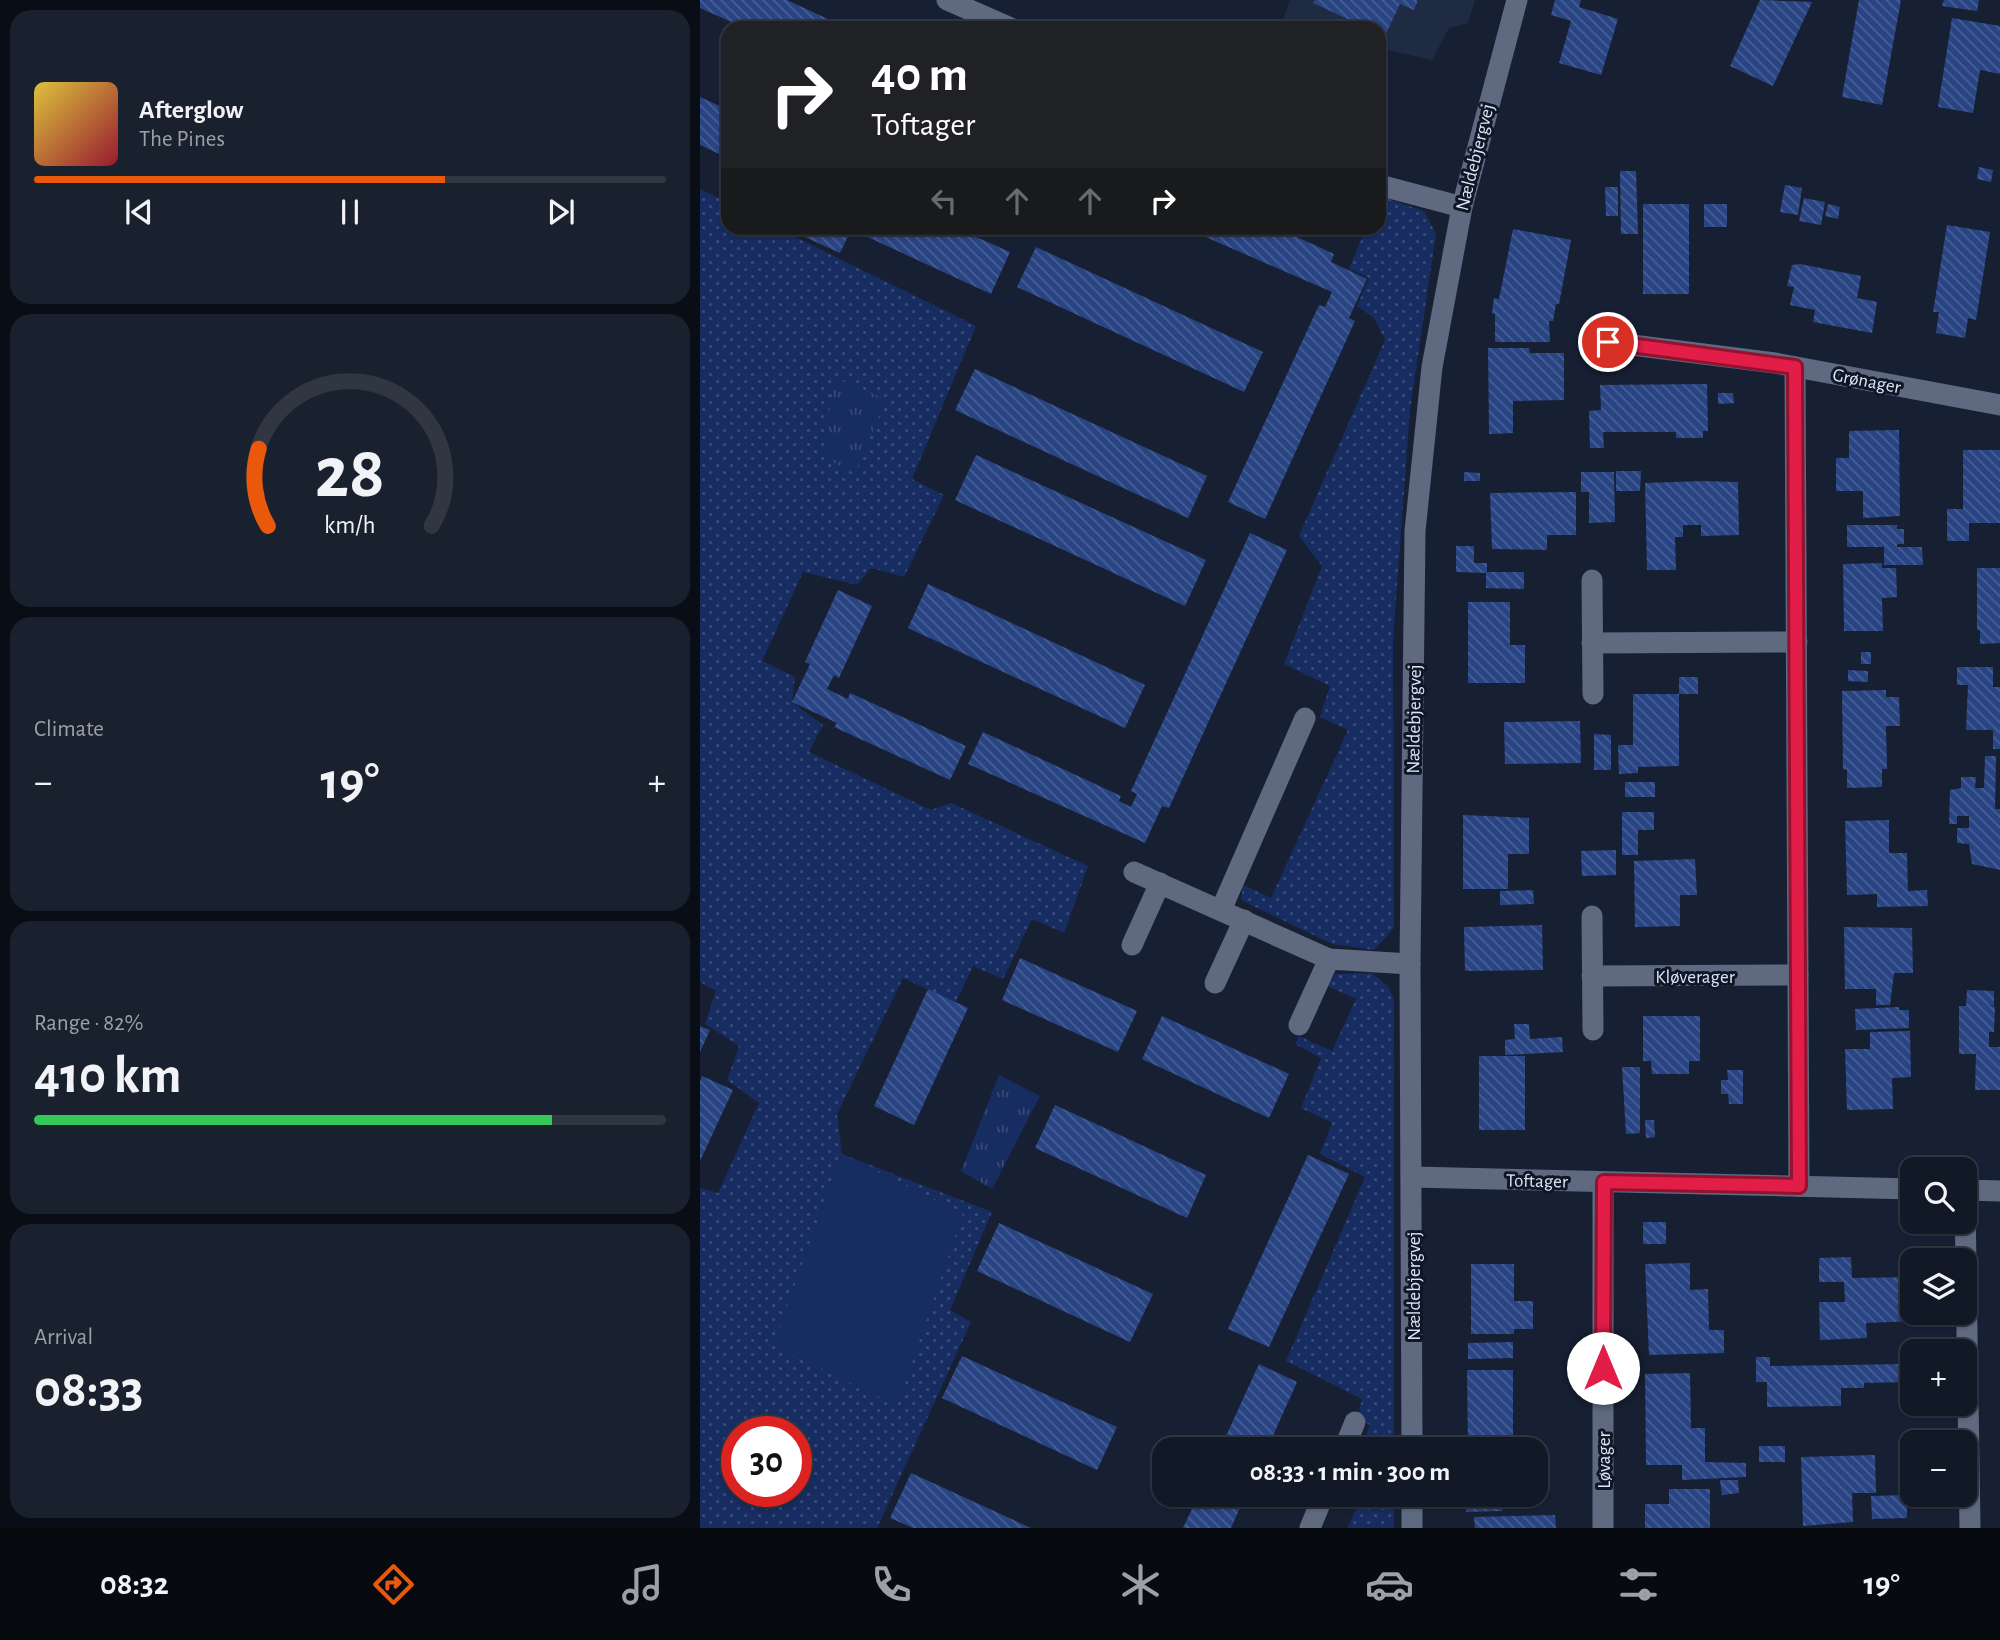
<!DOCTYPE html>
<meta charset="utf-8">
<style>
body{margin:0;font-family:"Alegreya Sans",sans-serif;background:#1a212e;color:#f1f3f6;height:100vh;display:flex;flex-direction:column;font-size:26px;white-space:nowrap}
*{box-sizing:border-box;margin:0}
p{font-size:23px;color:#9ca0a7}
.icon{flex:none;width:38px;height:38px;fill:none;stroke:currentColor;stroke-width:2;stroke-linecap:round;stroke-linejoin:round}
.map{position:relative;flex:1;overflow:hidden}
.drawer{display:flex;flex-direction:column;gap:10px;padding:10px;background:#090d15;width:700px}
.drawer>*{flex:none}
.guide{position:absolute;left:21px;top:21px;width:665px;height:214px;border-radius:21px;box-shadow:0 2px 5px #0004,0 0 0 2px #303743;background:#202124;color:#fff;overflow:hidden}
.controls{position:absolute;left:1200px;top:1157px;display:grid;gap:14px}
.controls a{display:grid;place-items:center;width:77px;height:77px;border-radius:14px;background:#111826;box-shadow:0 2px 5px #0004,0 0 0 2px #303743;font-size:35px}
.speed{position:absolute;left:21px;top:1416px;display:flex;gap:14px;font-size:35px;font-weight:700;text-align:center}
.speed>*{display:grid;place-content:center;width:91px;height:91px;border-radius:50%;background:#111826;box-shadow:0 2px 5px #0004,0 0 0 2px #303743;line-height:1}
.speed .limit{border:10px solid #d22;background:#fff;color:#111}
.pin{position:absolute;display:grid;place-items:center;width:60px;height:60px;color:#fff;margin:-30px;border:4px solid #fff;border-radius:50%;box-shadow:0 2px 7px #0007}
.me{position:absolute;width:77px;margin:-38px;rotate:0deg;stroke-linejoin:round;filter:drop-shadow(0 0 5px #0008)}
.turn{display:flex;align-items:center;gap:24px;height:147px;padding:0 35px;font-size:32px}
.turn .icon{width:91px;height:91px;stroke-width:2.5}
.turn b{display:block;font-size:49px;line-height:60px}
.lanes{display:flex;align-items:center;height:66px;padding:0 35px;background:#0003;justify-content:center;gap:35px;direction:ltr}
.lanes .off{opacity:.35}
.big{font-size:52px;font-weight:700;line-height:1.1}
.drawer .widget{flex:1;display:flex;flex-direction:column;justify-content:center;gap:10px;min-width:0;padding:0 24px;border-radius:21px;background:#1a212e}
.drawer .dial{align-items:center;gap:0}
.dial svg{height:182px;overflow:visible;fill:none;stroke:#303743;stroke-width:7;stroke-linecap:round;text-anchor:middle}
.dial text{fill:#f1f3f6;stroke:none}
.song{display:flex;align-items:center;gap:21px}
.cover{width:84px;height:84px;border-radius:10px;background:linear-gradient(135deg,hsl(50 70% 55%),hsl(350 70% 35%))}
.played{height:7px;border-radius:4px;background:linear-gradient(90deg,#ea580c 65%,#303743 65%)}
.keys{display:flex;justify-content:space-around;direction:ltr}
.heat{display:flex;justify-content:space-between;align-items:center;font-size:38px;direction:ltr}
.charge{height:10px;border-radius:5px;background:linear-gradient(90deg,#34c759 82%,#303743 0)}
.trip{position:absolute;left:452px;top:1437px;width:396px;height:70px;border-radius:21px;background:#111826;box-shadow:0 2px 5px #0004,0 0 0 2px #303743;font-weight:700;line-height:70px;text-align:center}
.tab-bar{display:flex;height:112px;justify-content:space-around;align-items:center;background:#070a0f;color:#9ca0a7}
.tab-bar .icon{width:49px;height:49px}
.tab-bar .current{color:#ea580c}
.tab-bar b{font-size:32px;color:#f1f3f6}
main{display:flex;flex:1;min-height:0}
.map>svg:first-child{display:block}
.built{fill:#1f2b43}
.grass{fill:url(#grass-dots);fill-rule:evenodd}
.park{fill:url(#park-tufts)}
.garden{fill:#172c60}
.building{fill:url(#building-back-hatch)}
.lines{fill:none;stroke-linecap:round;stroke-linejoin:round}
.minor{stroke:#5f6a81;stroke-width:21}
.route-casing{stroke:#92132f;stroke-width:18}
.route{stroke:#e11d48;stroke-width:12}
.labels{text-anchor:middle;stroke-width:6;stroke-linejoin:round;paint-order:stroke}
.street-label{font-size:19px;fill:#dee5f2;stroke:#0e1628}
</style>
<main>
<section class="drawer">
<div class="widget">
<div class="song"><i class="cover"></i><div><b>Afterglow</b><p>The Pines</p></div></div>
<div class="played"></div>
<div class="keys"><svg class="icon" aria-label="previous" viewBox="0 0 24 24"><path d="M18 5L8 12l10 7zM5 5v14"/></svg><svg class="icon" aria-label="pause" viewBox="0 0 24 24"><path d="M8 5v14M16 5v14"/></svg><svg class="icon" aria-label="next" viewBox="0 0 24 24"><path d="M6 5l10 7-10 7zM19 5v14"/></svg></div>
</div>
<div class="widget dial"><svg viewBox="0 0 100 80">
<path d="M14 69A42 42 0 1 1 86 69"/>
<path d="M14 69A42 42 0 0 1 10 35" stroke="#ea580c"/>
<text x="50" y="56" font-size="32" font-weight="700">28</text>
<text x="50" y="72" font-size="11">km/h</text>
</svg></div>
<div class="widget"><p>Climate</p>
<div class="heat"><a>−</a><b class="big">19°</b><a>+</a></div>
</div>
<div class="widget"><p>Range · 82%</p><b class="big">410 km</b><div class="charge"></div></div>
<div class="widget"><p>Arrival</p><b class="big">08:33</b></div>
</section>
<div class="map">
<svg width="1300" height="1528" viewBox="0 0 1300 1528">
<defs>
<pattern id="grass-dots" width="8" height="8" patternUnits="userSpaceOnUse" patternTransform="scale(1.75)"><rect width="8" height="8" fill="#172c60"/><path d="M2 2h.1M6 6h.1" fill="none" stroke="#384a77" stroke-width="1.8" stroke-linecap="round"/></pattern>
<pattern id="park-tufts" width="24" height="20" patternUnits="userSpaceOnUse" patternTransform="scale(1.75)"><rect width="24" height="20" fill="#172c60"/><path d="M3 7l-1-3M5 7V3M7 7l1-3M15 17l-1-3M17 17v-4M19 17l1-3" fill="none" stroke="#384a77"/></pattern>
<pattern id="building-back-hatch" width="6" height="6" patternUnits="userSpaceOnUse" patternTransform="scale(1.75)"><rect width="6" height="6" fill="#294483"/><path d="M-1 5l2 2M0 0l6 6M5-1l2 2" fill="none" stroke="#485f95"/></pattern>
</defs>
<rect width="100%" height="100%" fill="#172033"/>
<!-- built -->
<path class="built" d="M590,0H775L768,23L749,28L732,60L679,48V28H598L583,19Z"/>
<!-- grass -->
<g class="grass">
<path d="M0,189L28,203V228H77L276,326L212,479L244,495L204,577L171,568L157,585L103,572L62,661L95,677L92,702L123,725L109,752L231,810L251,803L388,866L364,933L332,919L303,979L273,966L256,1002L203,978L137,1114L142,1154L292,1212L250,1310L271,1322L177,1528H0V1188L18,1193L59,1103L27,1080L39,1046L5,1024L16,991L0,982ZM37,1432H96V1491H37Z"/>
<path d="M680,196L724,211L736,234L710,410L693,640L694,928L674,950L632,944L541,900L543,885L571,898L648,730L620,717L630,686L584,664L622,566L599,536L685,340L674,318L657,306L669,278L649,269L666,228H679Z"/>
<path d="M672,973L688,986L694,1000V1449H660L670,1425L657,1419L662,1399L586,1361L665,1177L620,1154L632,1123L601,1108L621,1058L595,1044L599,1036L632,1051L656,999L628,986L635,974Z"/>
<path d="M663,1495H694V1528H647Z"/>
</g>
<!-- park -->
<g class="park">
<path d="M133,377L186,399L155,473L124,458Z"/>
<path d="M299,1075L340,1096L292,1189L261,1171Z"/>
</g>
<!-- garden -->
<path class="garden" d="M142,1154L263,1214L197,1406L73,1345Z"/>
<!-- building -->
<g class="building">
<path d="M0,0H87L147,28H45L0,8Z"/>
<path d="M615,0H718L714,10L700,4L685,36L679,33V28H667L613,3Z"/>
<path d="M855,0H881L879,7L918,19L901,75L859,63L871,21L851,15Z"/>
<path d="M1060,0L1112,2L1073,86L1030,66Z"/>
<path d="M1159,0H1201L1182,105L1142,97Z"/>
<path d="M1244,0H1279L1277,11L1242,6Z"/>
<path d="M1252,18L1300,26V74L1280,70L1273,113L1238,107Z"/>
<path d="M0,97L28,110V158L0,145Z"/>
<path d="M1279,167L1293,170L1291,182L1277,179Z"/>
<path d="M920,171H936L938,234H921Z"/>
<path d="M1085,185L1102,188L1098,215L1080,212Z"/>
<path d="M905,187H918V216H906Z"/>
<path d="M1104,198L1125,202L1121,225L1099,221Z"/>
<rect x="943" y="204" width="46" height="90"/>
<rect x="1004" y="204" width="23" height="23"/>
<path d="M1128,204L1140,207L1138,219L1125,216Z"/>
<path d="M1247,225L1290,232L1276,320L1268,318L1265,338L1236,333L1239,312H1233Z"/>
<path d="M85,228H152L140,253Z"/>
<path d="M164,228H256L310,252L291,294L161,234Z"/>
<path d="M485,228H577L634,254L631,262L667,279L649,318L655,321L565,519L528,502L619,305L625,307L632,292Z"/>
<path d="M813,229L871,240L859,304H856L853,321H849L850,342H795V314L792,313L794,298L799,299Z"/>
<path d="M336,247L563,352L544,392L317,287Z"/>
<path d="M1100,264L1161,276L1157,298L1177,302L1172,333L1113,322L1115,310L1090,305L1094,287L1087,286L1092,265Z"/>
<path d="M788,348H829L830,353H864V400L813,401V433L789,434Z"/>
<path d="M275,369L507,476L488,518L255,410Z"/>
<path d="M1007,384L1008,431H1003V438H976V432H903L904,448H890L889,411L901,410L900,385Z"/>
<path d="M1018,393H1033L1034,403L1018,404Z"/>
<path d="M1199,430L1200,516L1163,518V491H1136V458H1149V431Z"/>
<path d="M1263,450H1300V523H1269V541H1247V509H1263Z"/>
<path d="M276,455L506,560L485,606L255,500Z"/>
<path d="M916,471H941L940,491H916Z"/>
<path d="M764,472L780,473V481H764Z"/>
<path d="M881,472H914L915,522L889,523V492H881Z"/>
<path d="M1002,481L1038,482L1039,535L1001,536V525H983V537H975L976,570H947L945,483Z"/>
<path d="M876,492V535H847V550L792,549L790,493Z"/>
<path d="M1147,525H1197V529H1204V544H1197V547H1222L1223,565H1184V547H1147Z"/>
<path d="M550,533L587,550L469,808L462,806L445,843L268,764L283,732L421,796L419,801L431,807L437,794L431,791Z"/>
<path d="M756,546H774V563H787V572H824V589L786,588V573L756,572Z"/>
<path d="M1182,563V568H1196L1197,597L1182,598L1183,631H1144L1143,564Z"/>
<path d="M1277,568H1300V643L1280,644V630H1277Z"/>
<path d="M228,584L445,685L425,728L208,628Z"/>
<path d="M138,590L172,606L139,678L134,675L127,689L148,699L150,693L266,746L250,780L134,727L137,723L92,702L110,664L105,662Z"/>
<path d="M768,602H810V645H825V683H768Z"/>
<rect x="1161" y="652" width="10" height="12"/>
<path d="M1257,667H1293V687H1300V749H1293V730H1266L1268,685H1257Z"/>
<path d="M1148,670L1168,671V682L1148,681Z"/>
<path d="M979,677H998V694H979V766L938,767V773L919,774L918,745H933V694H979Z"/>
<path d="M1186,690V697H1199L1200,726H1186L1187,769H1182V787L1147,788V770L1143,769L1142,691Z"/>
<path d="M880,721L881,763L805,764L804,722Z"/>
<path d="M894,734L911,735V770H894Z"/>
<path d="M1285,756H1296L1295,809H1300V870L1272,864L1269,844L1257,843V828H1269V816H1257V824H1249L1250,790L1261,788V777H1276L1275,788H1284Z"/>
<rect x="925" y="782" width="30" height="15"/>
<path d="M922,812H954V830H938V855H922Z"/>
<path d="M763,815L829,818V854H808V889H763Z"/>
<path d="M1189,820V853H1207L1208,891L1227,890L1228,906L1177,907V894L1147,895L1145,821Z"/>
<path d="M916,850V875L882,876L881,851Z"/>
<path d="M995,859L997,895H980V926L935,927L934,861Z"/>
<path d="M833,890L834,904L800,905V891Z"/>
<path d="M842,925L843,970L765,971L764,927Z"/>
<path d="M1144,927L1212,928L1213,973H1194L1190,1005H1176V989H1145Z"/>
<path d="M320,958L437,1011L418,1052L302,1000Z"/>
<path d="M228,989L268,1008L214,1125L174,1106Z"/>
<path d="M1267,990L1294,991V1006L1286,1005L1295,1007L1294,1032H1289V1047H1300V1090H1275L1276,1054H1259V1006H1266Z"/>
<path d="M1199,1007V1010H1209V1028L1156,1030L1155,1009Z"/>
<path d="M462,1016L589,1074L569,1118L442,1059Z"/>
<path d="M943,1016H1000V1061H989V1074H952L951,1061H943Z"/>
<path d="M814,1024H829L830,1039L862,1037L863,1052L805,1055V1040L815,1039Z"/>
<path d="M0,1026L10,1030L0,1052Z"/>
<path d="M1210,1031L1211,1077L1192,1078L1193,1109L1147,1110L1145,1049H1170V1032Z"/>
<rect x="779" y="1056" width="46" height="74"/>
<path d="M922,1067H940V1133L926,1134Z"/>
<path d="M1027,1070H1043V1104H1029L1028,1094H1021V1080H1028Z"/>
<path d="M2,1076L33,1090L0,1161V1081Z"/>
<path d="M355,1105L506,1175L487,1218L335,1148Z"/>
<path d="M945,1120H954L955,1137L946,1138Z"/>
<path d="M608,1155L649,1174L569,1347L528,1329Z"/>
<rect x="943" y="1222" width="23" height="22"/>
<path d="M299,1223L453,1294L430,1342L277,1271Z"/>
<path d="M1151,1257L1152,1278L1213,1277L1214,1321L1166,1323L1167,1338L1120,1340L1119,1302H1145L1144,1282H1119V1258Z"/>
<path d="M990,1263V1290L1008,1289L1009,1330H1024V1353L949,1355L945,1264Z"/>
<path d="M771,1264H814V1301H833V1329H814V1334H771Z"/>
<path d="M813,1342V1358L768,1359V1343Z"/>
<path d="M262,1356L417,1427L397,1470L242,1398Z"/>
<path d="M1056,1357H1070V1366L1206,1364V1382L1164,1383V1388H1141V1406L1067,1407V1382H1056Z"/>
<path d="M559,1364L597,1382L567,1449H520Z"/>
<path d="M767,1370H813V1437H791V1449H768Z"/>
<path d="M990,1373L991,1428H1005V1462L1046,1463V1477L982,1480V1465H946L945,1374Z"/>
<rect x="1059" y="1446" width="26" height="16"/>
<path d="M1175,1455L1176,1493H1152L1153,1522L1103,1526L1101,1457Z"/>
<path d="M211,1473L331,1528H213L190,1518Z"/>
<path d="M1020,1480H1038L1039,1493L1022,1495Z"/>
<path d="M969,1489H1010V1528H945V1504H969Z"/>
<path d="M499,1494H546L531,1528H483Z"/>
<path d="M766,1494H802V1511L766,1512Z"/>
<path d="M1207,1495V1518L1172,1519L1171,1496Z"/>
<path d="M855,1515L856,1528H775L774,1517Z"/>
</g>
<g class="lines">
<!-- minor -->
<g class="minor">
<path d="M247,0L311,28"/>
<path d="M679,185L762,207"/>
<path d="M908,342L1075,363L1300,405"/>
<path d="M1095,367L1099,1186"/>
<path d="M892,580L893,694"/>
<path d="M892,643L1097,642"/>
<path d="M434,872L629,959L710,964"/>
<path d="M521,910L605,718"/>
<path d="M892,916L893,1030"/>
<path d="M432,945L460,883"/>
<path d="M892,976L1098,975"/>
<path d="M515,983L544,920"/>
<path d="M599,1025L629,959"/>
<path d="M713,1177L1213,1189"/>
<path d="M1265,1190L1300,1191"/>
<path d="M1265,1200L1270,1528"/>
<path d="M644,1449L655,1422"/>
<path d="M712,1449L710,964L715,531L732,367L762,207L817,0"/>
<path d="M610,1528L624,1494"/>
<path d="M712,1528V1494"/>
<path d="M903,1528V1182"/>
</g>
</g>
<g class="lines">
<!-- route casing -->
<g class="route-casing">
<path id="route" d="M903,1368L904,1182L1099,1186L1095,367L908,342"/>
</g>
<!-- route -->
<use href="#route" class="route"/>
</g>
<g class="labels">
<!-- street labels -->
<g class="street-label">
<text transform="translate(774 157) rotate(-76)" y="7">Nældebjergvej</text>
<text transform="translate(1167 380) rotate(11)" y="7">Grønager</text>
<text transform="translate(713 719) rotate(-89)" y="7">Nældebjergvej</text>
<text x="995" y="983">Kløverager</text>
<text transform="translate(837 1180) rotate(1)" y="7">Toftager</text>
<text transform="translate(713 1286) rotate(-90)" y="7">Nældebjergvej</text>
<text transform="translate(903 1460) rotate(-90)" y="7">Løvager</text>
</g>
</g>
</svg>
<div class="controls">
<a><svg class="icon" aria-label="search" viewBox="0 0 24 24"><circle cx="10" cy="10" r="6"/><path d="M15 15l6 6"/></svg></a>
<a><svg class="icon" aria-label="layers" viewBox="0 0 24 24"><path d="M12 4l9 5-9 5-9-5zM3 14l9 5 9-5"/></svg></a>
<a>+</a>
<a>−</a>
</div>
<div class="speed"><div class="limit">30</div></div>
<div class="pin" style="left:908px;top:342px;background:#d93025"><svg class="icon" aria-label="arrive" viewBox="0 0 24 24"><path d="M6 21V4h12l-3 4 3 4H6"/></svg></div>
<svg class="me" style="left:903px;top:1368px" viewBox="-20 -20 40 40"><circle r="19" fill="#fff"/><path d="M0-13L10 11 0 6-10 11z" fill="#e11d48"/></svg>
<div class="trip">08:33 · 1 min · 300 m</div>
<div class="guide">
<div class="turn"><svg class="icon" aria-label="right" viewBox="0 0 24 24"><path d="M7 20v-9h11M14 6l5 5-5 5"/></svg><div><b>40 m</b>Toftager</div></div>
<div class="lanes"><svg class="icon off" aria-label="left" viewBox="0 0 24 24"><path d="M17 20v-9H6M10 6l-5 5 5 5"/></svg><svg class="icon off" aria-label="ahead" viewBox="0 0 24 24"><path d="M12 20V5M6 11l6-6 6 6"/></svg><svg class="icon off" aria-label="ahead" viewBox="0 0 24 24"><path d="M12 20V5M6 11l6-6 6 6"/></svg><svg class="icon" aria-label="right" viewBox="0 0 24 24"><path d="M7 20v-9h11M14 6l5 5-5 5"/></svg></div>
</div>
</div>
</main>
<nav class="tab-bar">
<b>08:32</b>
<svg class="icon current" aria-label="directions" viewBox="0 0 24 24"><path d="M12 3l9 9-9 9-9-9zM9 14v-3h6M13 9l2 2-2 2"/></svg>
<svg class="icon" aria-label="music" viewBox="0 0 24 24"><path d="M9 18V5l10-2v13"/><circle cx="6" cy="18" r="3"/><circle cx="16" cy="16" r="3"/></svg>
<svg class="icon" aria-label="phone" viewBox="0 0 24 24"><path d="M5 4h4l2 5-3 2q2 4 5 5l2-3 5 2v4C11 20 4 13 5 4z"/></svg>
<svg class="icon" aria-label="climate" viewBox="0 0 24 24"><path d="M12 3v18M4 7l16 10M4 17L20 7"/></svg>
<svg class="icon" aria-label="car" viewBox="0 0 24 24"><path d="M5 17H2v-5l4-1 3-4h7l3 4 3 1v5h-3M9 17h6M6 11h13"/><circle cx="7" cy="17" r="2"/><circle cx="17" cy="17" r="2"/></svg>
<svg class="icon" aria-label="filters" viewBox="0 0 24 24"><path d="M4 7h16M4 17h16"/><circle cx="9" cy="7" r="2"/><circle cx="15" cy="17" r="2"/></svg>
<b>19°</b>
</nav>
